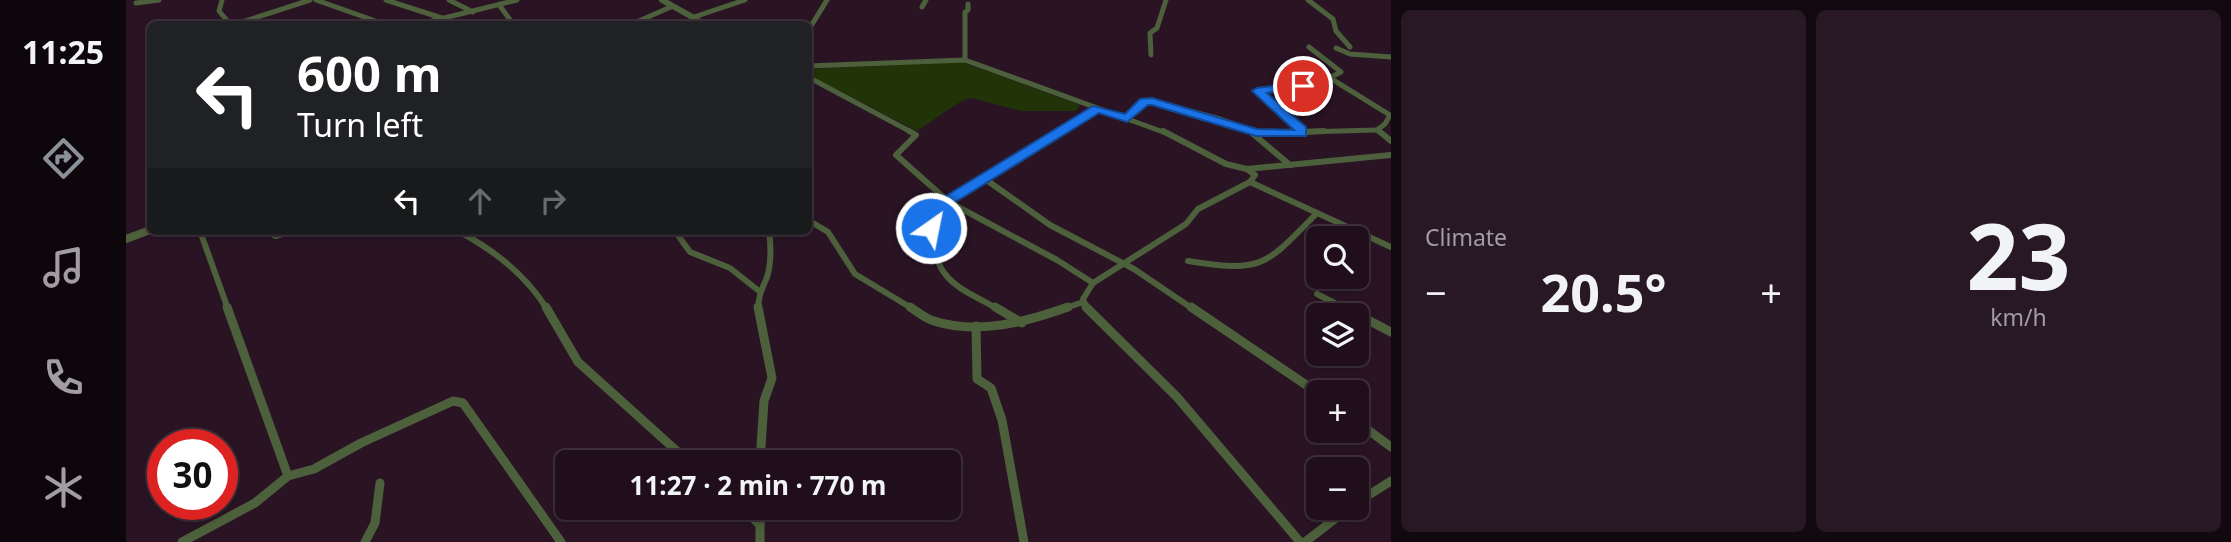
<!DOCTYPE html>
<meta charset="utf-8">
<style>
body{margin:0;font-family:"Noto Sans",sans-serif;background:#281824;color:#f1f3f6;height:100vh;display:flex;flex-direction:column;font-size:26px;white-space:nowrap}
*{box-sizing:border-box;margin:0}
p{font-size:23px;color:#a29ca3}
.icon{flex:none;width:38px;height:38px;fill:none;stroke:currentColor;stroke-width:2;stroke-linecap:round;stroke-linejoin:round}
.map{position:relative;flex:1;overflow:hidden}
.drawer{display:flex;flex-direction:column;gap:10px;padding:10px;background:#12080f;width:840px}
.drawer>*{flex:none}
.banner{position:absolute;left:21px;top:21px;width:665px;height:214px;border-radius:10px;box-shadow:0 4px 10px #0003,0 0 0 2px #3d2f3a;background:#202124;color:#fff;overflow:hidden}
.tools{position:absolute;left:1180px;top:226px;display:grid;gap:14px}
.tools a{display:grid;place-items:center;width:63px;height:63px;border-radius:10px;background:#200f1b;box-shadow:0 4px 10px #0003,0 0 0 2px #3d2f3a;font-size:35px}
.speed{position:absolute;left:21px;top:429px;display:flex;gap:14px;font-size:35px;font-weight:700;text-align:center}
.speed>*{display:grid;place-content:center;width:91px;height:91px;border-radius:50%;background:#200f1b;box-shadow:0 4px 10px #0003,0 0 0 2px #3d2f3a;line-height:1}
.speed .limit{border:10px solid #d22;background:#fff;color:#111}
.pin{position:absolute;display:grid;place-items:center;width:60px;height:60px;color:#fff;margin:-30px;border:4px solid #fff;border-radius:50%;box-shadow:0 2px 7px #0007}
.me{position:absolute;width:77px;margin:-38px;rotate:33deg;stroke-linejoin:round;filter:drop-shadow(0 0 5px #0008)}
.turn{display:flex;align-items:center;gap:24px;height:147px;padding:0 35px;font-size:32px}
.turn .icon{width:91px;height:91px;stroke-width:2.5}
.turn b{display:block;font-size:49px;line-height:60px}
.lanes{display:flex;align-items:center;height:66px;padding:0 35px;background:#0003;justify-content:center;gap:35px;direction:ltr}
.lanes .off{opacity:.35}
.big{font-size:52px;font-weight:700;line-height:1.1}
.drawer .card{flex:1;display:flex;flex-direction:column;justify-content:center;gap:10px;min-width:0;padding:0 24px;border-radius:10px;background:#281824}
.drawer .dial{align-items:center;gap:0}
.dial b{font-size:91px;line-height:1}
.heat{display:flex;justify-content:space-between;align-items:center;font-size:38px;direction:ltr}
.drawer .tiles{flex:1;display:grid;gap:10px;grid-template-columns:repeat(2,1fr)}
.trip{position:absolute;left:429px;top:450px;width:406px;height:70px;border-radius:10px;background:#200f1b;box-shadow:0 4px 10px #0003,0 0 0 2px #3d2f3a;font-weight:700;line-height:70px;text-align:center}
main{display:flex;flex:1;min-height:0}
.tab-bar{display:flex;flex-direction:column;width:126px;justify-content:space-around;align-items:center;background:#0d060b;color:#a29ca3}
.tab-bar .icon{width:49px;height:49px}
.tab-bar .selected{color:#8c9099}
.tab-bar b{font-size:32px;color:#f1f3f6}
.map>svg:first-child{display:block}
.green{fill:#203407}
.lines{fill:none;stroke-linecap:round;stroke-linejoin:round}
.minor-far2{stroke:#4d603c;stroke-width:5}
.minor-far1{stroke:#4d603c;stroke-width:6}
.minor{stroke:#4d603c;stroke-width:9}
.tertiary-far1{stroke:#4d603c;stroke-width:6}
.tertiary{stroke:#4d603c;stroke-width:8}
.route{fill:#1a73e8;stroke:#114b97;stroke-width:2}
</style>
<main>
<nav class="tab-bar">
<b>11:25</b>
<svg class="icon selected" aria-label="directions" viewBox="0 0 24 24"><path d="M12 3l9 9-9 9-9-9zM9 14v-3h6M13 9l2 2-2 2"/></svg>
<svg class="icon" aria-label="music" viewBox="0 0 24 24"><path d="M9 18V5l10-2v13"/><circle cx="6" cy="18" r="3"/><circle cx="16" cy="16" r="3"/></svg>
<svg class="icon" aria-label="phone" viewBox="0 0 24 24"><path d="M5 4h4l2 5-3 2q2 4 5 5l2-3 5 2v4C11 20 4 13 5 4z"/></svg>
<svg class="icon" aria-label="climate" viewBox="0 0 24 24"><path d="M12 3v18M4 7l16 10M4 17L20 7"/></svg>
</nav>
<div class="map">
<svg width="1265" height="542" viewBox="0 0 1265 542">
<rect width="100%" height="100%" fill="#2a1424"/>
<!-- green -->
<path class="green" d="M836,62L954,105L950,111H896L845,98C834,99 803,124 791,131L683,75L682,69Z"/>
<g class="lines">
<!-- minor-far2 -->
<g class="minor-far2">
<path d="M96,0L93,11L104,24"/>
<path d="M190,0L258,24"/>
<path d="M260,0L319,19L322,24"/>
<path d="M323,0L347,12"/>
<path d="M1182,0L1207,19L1210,31L1224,47"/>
<path d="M10,3L33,0"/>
<path d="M374,6L387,24"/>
<path d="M796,7L800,0"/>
<path d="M568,17L619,0"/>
<path d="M110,24L184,0"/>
<path d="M294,24L391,0"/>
<path d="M506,24L547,6"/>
<path d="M682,31L701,0"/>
<path d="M1210,48L1224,54L1265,57"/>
<path d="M1025,55L1024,33L1031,28L1040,0"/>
<path d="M839,60V12L842,10V4"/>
<path d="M682,66L839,60L1040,133"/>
<path d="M682,77L787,133"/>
<path d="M1204,78L1264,115L1259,124L1251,130L1255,133"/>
<path d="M1001,119L1019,102L1026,101L1094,119L1130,132"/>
<path d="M1176,132L1251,130"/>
<path d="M932,133L971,109"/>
<path d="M1147,133L1176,132L1131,91L1197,81L1215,72L1183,47"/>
</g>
<!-- minor-far1 -->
<g class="minor-far1">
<path d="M783,131L790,135L770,155L823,202L931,260L967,283L957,299L961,309"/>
<path d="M1037,131L1100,164L1121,169L1265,155"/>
<path d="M1253,131L1265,141"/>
<path d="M1176,132L1198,131"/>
<path d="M1164,165L1127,134L1175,131"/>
<path d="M859,179L924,225L1008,269L1067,309"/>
<path d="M1124,182L1265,247"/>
<path d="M682,220L702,232L729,274L787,309"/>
<path d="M74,231L102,309"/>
<path d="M143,231L149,236L168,231"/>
<path d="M332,231C366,249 400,275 421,309"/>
<path d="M549,231L564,252L604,268L633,291"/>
<path d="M1062,261C1137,273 1139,266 1191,213"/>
<path d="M967,283L1060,224L1072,209L1124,182L1129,175L1121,169"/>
<path d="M1191,294L1220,309"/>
<path d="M632,309C633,293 636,290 641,277C646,261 645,246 643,231"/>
<path d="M872,309C836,289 808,281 807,235C806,225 804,216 810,208L935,131"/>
<path d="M937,309L957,302"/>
</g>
<!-- minor -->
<g class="minor">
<path d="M101,307L162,476"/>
<path d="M420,307L452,362L563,462"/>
<path d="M632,307L646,378L638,401L634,462"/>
<path d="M784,307C792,312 800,319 808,321C852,335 900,322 942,307"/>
<path d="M869,307L896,323"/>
<path d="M960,307L1051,397L1174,542"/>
<path d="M1065,307L1192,393"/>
<path d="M1217,307L1265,332"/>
<path d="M850,326L851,379L865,388L876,420L898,542"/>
<path d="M1230,421L1265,447"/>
<path d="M1230,503L1265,481"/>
<path d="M617,508L634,525"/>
<path d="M634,508V542"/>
<path d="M56,542L129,503L162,476L188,469L235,443L327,401L337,403L435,542"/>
<path d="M239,542L249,523L254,483"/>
<path d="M1179,542L1223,508"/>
</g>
<!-- tertiary-far1 -->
<path class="tertiary-far1" d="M536,0L575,22L574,24"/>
<!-- tertiary -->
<path class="tertiary" d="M0,239L24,230"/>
</g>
<!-- route -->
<path class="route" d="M1177,82L1183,86L1181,88L1141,93L1180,127V136H1130L1026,105H1022L1001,122L973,113L815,211L810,232L805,233L797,228L798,214L805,205L967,106L999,114L1014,99L1026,98L1131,129L1168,130L1126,91L1131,88Z"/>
</svg>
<div class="tools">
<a><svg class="icon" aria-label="search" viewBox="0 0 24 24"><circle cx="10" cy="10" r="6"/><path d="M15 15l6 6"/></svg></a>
<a><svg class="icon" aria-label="layers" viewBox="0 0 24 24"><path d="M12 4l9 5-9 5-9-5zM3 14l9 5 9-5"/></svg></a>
<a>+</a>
<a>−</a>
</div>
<div class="speed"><div class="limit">30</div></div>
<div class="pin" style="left:1177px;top:86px;background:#d93025"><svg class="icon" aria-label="arrive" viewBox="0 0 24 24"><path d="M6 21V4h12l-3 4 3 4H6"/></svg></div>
<svg class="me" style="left:805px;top:228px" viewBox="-20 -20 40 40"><circle r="17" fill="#1a73e8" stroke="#fff" stroke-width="3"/><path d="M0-11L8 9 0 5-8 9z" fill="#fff"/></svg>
<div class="trip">11:27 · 2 min · 770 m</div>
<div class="banner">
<div class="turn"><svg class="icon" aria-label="left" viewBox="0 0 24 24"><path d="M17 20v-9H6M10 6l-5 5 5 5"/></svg><div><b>600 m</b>Turn left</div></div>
<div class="lanes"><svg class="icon" aria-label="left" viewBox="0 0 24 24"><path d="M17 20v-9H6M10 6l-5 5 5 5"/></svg><svg class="icon off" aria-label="ahead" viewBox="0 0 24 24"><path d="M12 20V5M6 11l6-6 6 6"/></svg><svg class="icon off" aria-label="right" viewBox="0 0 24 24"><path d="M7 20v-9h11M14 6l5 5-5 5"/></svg></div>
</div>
</div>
<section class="drawer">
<div class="tiles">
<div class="card"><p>Climate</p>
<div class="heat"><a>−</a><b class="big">20.5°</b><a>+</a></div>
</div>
<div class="card dial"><b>23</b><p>km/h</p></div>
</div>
</section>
</main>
